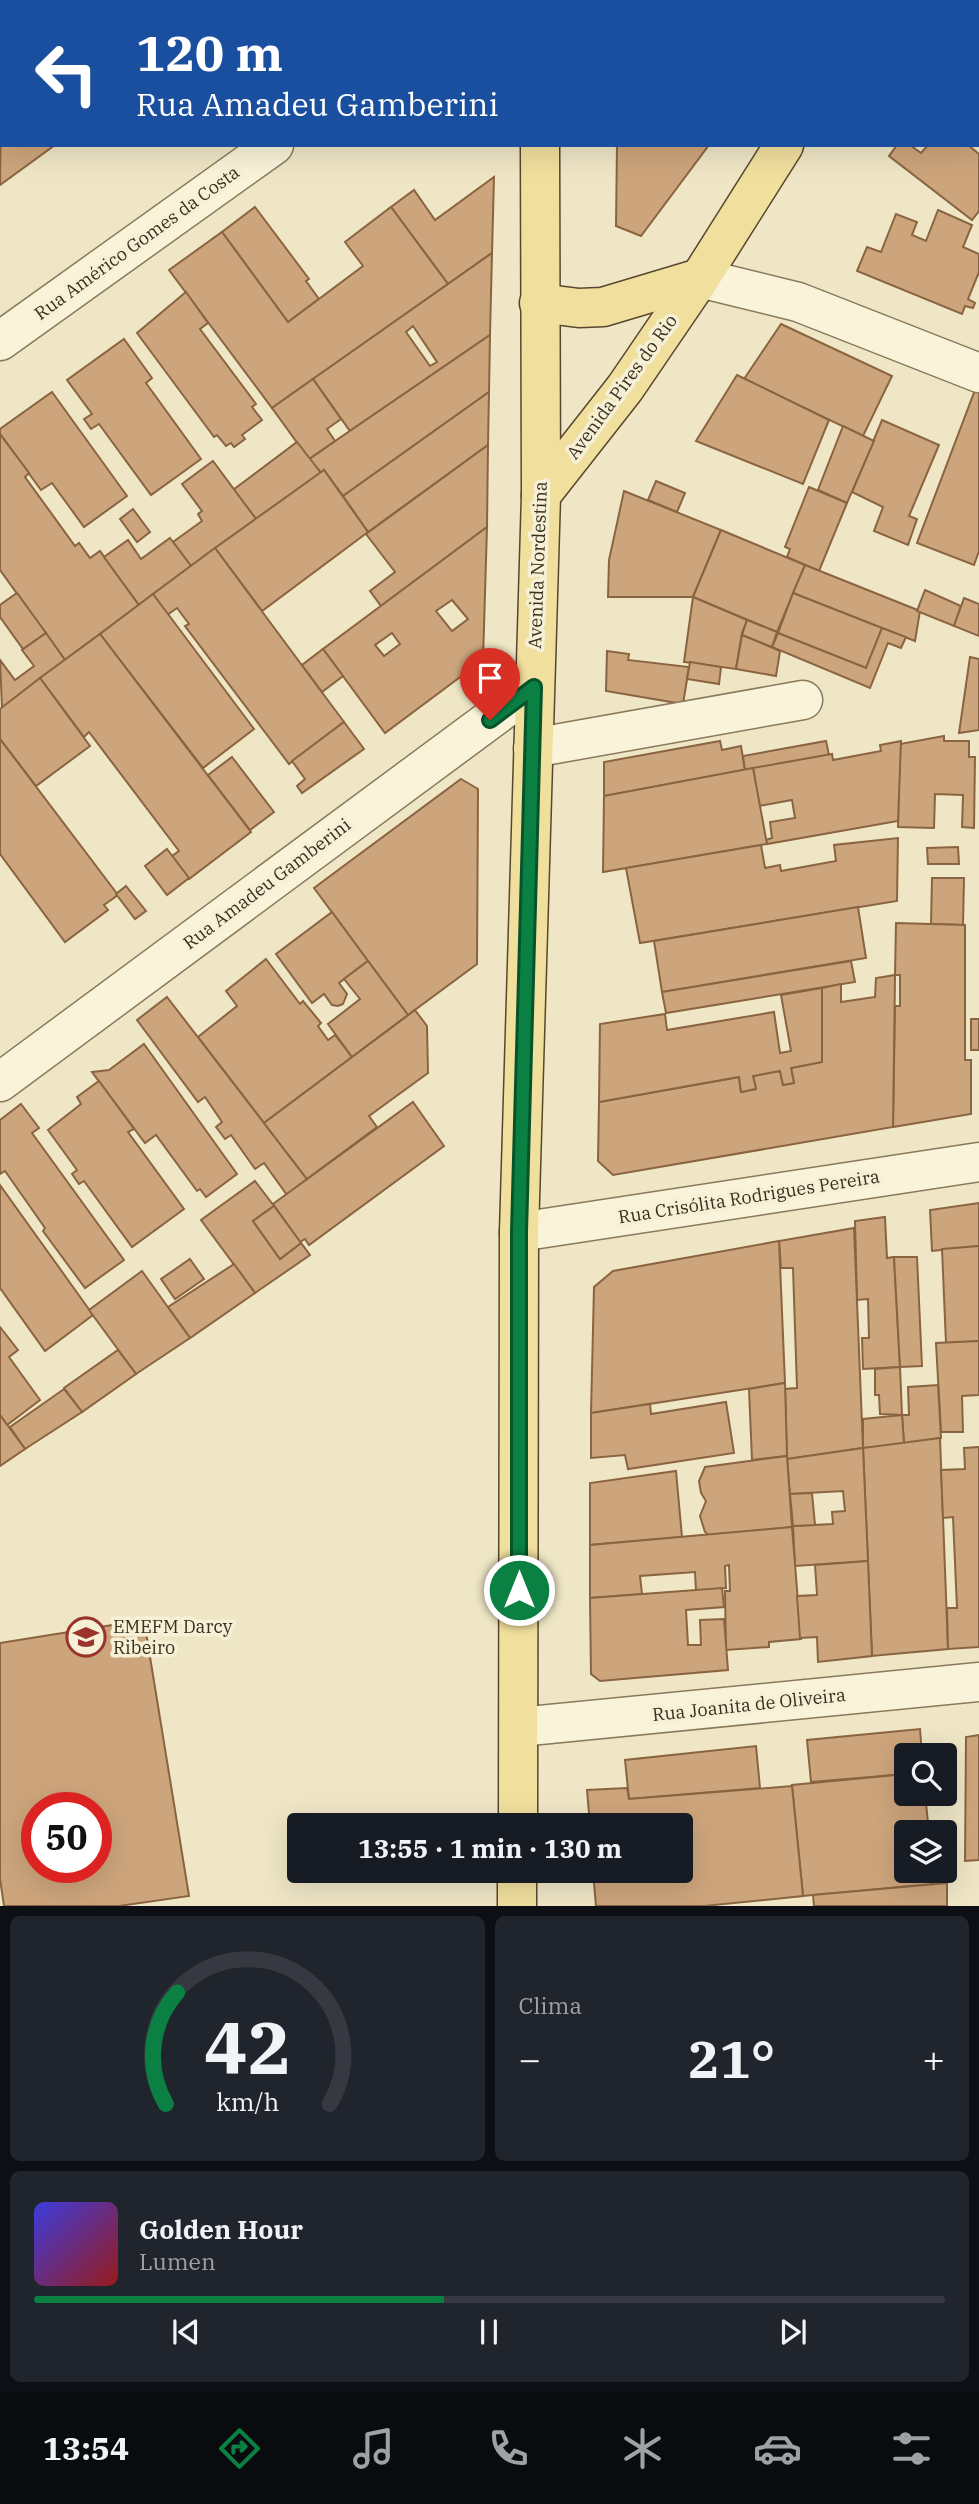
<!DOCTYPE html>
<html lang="pt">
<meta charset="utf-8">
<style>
body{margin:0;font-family:"IBM Plex Serif",serif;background:#20242c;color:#f1f3f6;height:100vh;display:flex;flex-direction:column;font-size:26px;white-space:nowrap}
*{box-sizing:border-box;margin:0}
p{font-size:23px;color:#9ea1a6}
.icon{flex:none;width:38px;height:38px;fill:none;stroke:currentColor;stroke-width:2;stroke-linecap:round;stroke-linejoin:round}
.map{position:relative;height:1906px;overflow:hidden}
.details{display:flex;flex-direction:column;gap:10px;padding:10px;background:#0d0f14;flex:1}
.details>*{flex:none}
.banner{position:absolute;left:0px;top:0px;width:980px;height:147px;box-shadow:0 7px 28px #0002;background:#1a4fa0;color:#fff;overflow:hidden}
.fabs{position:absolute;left:894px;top:1743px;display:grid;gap:14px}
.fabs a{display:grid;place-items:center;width:63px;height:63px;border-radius:7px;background:#171b24;box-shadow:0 7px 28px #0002;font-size:35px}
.speed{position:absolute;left:21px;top:1792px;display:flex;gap:14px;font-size:35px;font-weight:700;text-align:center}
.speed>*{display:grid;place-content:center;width:91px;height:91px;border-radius:50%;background:#171b24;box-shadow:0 7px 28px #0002;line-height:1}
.speed .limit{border:10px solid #d22;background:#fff;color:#111}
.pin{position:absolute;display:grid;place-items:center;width:60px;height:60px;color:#fff;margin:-72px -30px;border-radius:50% 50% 50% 0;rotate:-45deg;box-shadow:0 0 7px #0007}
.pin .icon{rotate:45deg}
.me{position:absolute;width:77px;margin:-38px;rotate:0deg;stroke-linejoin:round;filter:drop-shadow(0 0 5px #0008)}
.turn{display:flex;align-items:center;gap:24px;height:147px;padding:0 21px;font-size:32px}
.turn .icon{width:91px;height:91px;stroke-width:2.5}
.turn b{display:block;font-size:49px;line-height:60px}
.big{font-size:52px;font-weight:700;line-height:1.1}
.details .card{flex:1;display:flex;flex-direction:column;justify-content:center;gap:10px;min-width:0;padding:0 24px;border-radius:10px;background:#20242c}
.details .dial{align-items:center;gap:0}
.dial svg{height:182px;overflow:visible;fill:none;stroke:#363941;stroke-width:7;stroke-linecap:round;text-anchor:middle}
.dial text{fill:#f1f3f6;stroke:none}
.song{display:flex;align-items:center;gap:21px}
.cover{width:84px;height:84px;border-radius:10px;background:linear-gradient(135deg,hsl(240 70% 55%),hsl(0 70% 35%))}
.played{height:7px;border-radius:4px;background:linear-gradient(90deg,#0b8043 45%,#363941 45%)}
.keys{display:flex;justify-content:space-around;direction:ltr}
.heat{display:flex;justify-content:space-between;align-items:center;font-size:38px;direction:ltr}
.details .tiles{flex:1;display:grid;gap:10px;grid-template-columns:1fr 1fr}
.card:last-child{grid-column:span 2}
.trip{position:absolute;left:287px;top:1813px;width:406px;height:70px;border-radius:7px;background:#171b24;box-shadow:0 7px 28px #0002;font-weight:700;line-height:70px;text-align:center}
.dock{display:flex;height:112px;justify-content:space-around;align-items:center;background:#090b0e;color:#9ea1a6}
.dock .icon{width:49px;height:49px}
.dock .selected{color:#0b8043}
.dock b{font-size:32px;color:#f1f3f6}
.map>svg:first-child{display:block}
.building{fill:#cda57c;stroke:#8a6441;stroke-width:2;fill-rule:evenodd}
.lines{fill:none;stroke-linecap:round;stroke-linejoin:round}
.minor-casing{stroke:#8a795b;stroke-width:41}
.major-casing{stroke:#58462f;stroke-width:41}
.minor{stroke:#f9f3da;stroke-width:38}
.major{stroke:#f1df9e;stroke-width:38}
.route-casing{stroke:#07532c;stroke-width:18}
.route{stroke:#0b8043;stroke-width:12}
.labels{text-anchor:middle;stroke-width:7;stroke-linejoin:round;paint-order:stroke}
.street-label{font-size:18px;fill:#3a2f1f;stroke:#f6f0d6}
.poi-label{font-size:18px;fill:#3a2f1f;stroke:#f6f0d6;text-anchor:start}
</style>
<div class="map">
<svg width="979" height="1906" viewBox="0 0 979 1906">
<rect width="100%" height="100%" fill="#efe6c6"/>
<!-- building -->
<g class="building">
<path d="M56,0H188L189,2H54Z"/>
<path d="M617,0H701L704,2H617Z"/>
<path d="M722,0H818L817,2Z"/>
<path d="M2,40V145H55L0,185Z"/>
<path d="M617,145H709L641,236L616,226Z"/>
<path d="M897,145H910L921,153L928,145H968L979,154V211L972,220L889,156Z"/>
<path d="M494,177L492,253L448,284L391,207L414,190L435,220Z"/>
<path d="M255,207L309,279L306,281L319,299L288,322L222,232Z"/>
<path d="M391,207L448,284L272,408L169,270L222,232L288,322L363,266L345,242Z"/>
<path d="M938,210L972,225L963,247L979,254V272L968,299L975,303L973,308L965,306L962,314L857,271L867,247L881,252L896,214L917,222L912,235L926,241Z"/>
<path d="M492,253L490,335L350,431L313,379ZM413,326L437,362L430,366L406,332Z"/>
<path d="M186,292L208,323L200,329L256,404L252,407L262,420L242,435L245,439L234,447L231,443L226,446L217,435L214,437L137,333Z"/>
<path d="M781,324L892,376L863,436L744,379Z"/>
<path d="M490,335L489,392L343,496L324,470L321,473L309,459Z"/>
<path d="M124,339L152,378L146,383L201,459L151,495L99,424L91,429L84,419L92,414L67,380Z"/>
<path d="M737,375L829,420L803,484L696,441Z"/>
<path d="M313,379L341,419L327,429L335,441L309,459L272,408Z"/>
<path d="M975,390L979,391V551L974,565L917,543Z"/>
<path d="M52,392L127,496L84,527L52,483L41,490L0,434V429Z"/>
<path d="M489,392L488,445L368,532L343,496Z"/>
<path d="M882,420L939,445L909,516L917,519L908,545L874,531L883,507L852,492Z"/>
<path d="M843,426L874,441L847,503L818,490Z"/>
<path d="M0,434L29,473L25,477L75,546L79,543L90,558L100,551L139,605L65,660L0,570Z"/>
<path d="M297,442L321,473L256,519L233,490Z"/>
<path d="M488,445L487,527L381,606L370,591L395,572L366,534Z"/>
<path d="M213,461L256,519L191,566L173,542L202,521L198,514L202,511L182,484Z"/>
<path d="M324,470L368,532L262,611L215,548Z"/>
<path d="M656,481L685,493L677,512L648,500Z"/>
<path d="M809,487L847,503L819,571L787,557L790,549L785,547Z"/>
<path d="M624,491L721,530L693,597H608L609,560Z"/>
<path d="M133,509L150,532L137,542L120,519Z"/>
<path d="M487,527L483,660L385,733L323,649ZM452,600L468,619L452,631L436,611ZM392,633L400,644L384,656L375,645Z"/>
<path d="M721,530L805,565L777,632L693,597Z"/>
<path d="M170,538L191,566L139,605L104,557L128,540L141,559Z"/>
<path d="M215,548L344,722L289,764L185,626L189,624L177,608L167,615L153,594Z"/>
<path d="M805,565L920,611L915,641L793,593Z"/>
<path d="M925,590L961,606L954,626L917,611Z"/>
<path d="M17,593L46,633L23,649L0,617V605Z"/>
<path d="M793,593L882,628L866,668L778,633Z"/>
<path d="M153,594L254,729L203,768L100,634Z"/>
<path d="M693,597L747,620L742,633L736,669L684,662Z"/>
<path d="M964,598L979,604V636L954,626Z"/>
<path d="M747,620L777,632L772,647L742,635Z"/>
<path d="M882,628L906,637L901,648L888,643L870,688L772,647L778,633L866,668Z"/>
<path d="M46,633L65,660L2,708L0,660L15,680L34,666L22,650Z"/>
<path d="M100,634L251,832L189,879L172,856L179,851L89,732L84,737L40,678Z"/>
<path d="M742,635L780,651L776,676L736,669Z"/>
<path d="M323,649L343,676L322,692L302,665Z"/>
<path d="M607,651L629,654L628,660L689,667L683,704L606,691Z"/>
<path d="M970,657L979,659V730L959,733Z"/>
<path d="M690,662L721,667L719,684L687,679Z"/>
<path d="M40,678L90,746L36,786L0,739V709Z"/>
<path d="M344,722L364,749L302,793L297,786L305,779L292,761Z"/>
<path d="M944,736V741H969V757H975L974,828L962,827L963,795L935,794L934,828L898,827L900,744Z"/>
<path d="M0,739L118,895L104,905L108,910L65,942L0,854Z"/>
<path d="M720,741L722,750L741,746L745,770L604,796V762Z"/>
<path d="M826,741L829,755L745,770L743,756Z"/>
<path d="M901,741L898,821L767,844L766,840L772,838L770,822L795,818L792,800L759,806L753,768L832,754L833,760L881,751L880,745Z"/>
<path d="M232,757L274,812L250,830L208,775Z"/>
<path d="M753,768L767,844L603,872L604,796Z"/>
<path d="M461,779L478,789L477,964L408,1015L314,888Z"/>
<path d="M898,838L897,901L640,943L626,868L761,845L765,868L780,865L781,871L836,861L834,845Z"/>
<path d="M958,847L959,864H928L927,848Z"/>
<path d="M167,849L189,878L167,895L145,866Z"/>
<path d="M932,878H964L963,925L931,924Z"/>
<path d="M126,886L146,911L135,919L116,894Z"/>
<path d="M858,907L866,958L662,992L654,941Z"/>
<path d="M332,912L368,961L339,983L347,994L343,1004L338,1006L332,1005L324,994L312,1003L276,954Z"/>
<path d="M896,923L965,925V1060H971V1114L893,1127L895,1006H900V975H895Z"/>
<path d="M266,959L300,1004L303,1001L321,1023L318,1026L328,1040L335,1035L352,1057L264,1123L198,1037L237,1006L226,991Z"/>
<path d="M368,961L408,1015L352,1057L328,1024L360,999L344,979Z"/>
<path d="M851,961L855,982L666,1013L662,992Z"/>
<path d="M895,975L893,1127L613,1175L598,1161L599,1102L739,1077L741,1092L756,1089L753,1076L780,1071L783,1085L794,1083L791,1068L822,1062V988L841,984V1002L875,997L876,978Z"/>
<path d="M822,988V1062L791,1068L794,1083L783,1085L780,1071L753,1076L756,1089L741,1092L739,1077L599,1102L600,1024L665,1014L667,1030L774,1012L780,1053L791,1051L781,995Z"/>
<path d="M167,997L307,1179L287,1195L264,1163L255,1169L231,1135L225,1139L216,1127L222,1122L205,1097L198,1102L137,1020Z"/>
<path d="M415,1010L427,1026L428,1073L369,1116L377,1127L307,1179L264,1123Z"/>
<rect x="971" y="1019" width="8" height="31"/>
<path d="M144,1044L237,1174L206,1197L200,1189L197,1191L156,1135L145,1143L92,1072L109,1070Z"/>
<path d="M99,1081L134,1129L128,1132L184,1209L132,1247L84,1181L79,1184L72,1174L77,1170L48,1130L81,1104L77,1097Z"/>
<path d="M413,1102L444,1146L309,1245L305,1239L300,1242L273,1204Z"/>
<path d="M21,1104L39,1128L32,1133L124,1260L85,1288L43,1231L45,1228L5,1171L0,1174V1120Z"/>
<path d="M255,1181L274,1206L253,1221L280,1259L301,1243L310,1255L255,1293L201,1220Z"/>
<path d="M0,1185L93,1315L45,1351L0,1288Z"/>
<path d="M979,1203V1246L932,1251L930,1210Z"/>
<path d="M274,1206L301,1243L280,1259L253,1221Z"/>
<path d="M885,1217L887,1258L894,1257L900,1367L863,1369L862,1338H869L868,1299L857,1300L855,1221Z"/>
<path d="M854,1228L863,1448L787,1459L785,1389L797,1388L793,1268H781L779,1241Z"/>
<path d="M779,1241L785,1383L591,1413L594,1287L613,1271Z"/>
<path d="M979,1246V1341L946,1343L942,1249Z"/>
<path d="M894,1257H917L922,1366L900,1367Z"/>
<path d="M190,1259L204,1279L175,1299L161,1279Z"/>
<path d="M234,1264L255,1293L190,1338L168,1307Z"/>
<path d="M142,1271L190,1338L136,1374L89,1310Z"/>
<path d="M0,1327L18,1350L9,1357L40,1400L7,1425L0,1415Z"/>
<path d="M979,1341V1395L962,1396L963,1432H941L936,1343Z"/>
<path d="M118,1350L136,1374L82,1412L64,1388Z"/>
<path d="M900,1367L902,1415L880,1414L879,1395H875V1369Z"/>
<path d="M785,1383L787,1456L752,1460L749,1389Z"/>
<path d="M938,1385L941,1438L904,1444L902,1415H909L908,1387Z"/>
<path d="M64,1389L82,1412L25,1449L10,1427Z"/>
<path d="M726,1402L734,1453L628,1469L625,1455L591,1458V1413L650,1404L651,1414Z"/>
<path d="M0,1415L25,1449L0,1466Z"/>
<path d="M902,1415L904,1444L863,1448V1419Z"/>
<path d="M940,1438L948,1649L872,1656L863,1448Z"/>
<path d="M979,1447V1647L948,1649L947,1608H957L953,1517L943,1518L941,1470L965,1469L964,1448Z"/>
<path d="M863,1448L868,1561L795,1566L793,1526L833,1524L832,1512L845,1511L843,1491L790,1494L787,1459Z"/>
<path d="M787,1456L792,1527L709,1535L705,1532L700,1516L706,1501L701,1493L699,1481L705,1467Z"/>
<path d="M676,1471L682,1537L590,1545V1483Z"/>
<path d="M812,1493L815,1525L793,1526L790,1494Z"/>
<path d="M792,1527L801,1639L769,1642V1647L726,1650L725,1591H730L729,1565L725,1566L726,1588L696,1591L695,1572L640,1576L642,1594L590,1598V1545Z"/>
<path d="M868,1561L872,1656L818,1662L817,1637L800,1638L797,1596L817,1595L815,1565Z"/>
<path d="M722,1588L724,1607L686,1610L688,1645H701L700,1620L724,1619L728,1670L600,1681L591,1674L590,1598Z"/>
<path d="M144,1620L189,1896L119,1906H4L0,1879V1643ZM37,1808H96V1867H37Z"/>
<path d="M920,1729L922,1755H906V1774L811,1782L807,1740Z"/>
<path d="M979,1735V1860L965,1861L966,1737Z"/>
<path d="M756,1746L760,1788L629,1799L625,1760Z"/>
<path d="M906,1774V1794H925L929,1832H906V1871H932L933,1884L803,1896L792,1785Z"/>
<path d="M792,1786L803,1896L704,1906H596L593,1871H681V1825H590L587,1790L627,1788L629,1799Z"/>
<path d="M947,1883V1906H814L813,1895Z"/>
</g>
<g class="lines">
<!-- minor casing -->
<g class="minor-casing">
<g id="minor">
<path d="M474,2L477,0"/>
<path d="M700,278L798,302L979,373"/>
<path d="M0,341L274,145"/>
<path d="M533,748L803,700"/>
<path d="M0,1082L534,687"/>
<path d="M519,1232L979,1162"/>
<path d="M519,1727L979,1682"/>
</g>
</g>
<!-- major casing -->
<g class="major-casing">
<g id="major">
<path d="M541,2V0"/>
<path d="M885,2L886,0"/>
<path d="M539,303L579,308L603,307L700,278"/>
<path d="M541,495L625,388L700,278L784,145"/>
<path d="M518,1825L519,1232L541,495L540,145"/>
<path d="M517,1906V1871"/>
</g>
</g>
<!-- minor -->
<use href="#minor" class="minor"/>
<!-- major -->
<use href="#major" class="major"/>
</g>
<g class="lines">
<!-- route casing -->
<g class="route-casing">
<path id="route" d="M490,720L534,687L519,1232V1590"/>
</g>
<!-- route -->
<use href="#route" class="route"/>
</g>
<!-- icons -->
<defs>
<g id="school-ring" transform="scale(2.0125)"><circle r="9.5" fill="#f6f0d6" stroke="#9a342b" stroke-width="1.5"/><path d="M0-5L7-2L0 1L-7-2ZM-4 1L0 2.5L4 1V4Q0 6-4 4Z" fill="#9a342b"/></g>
</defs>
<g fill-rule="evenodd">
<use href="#school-ring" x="86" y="1637"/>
</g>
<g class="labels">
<!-- street labels -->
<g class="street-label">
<text transform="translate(137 243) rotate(-36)" y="6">Rua Américo Gomes da Costa</text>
<text transform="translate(622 387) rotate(-54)" y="6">Avenida Pires do Rio</text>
<text transform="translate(538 565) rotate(-88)" y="6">Avenida Nordestina</text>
<text transform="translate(267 884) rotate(-37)" y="6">Rua Amadeu Gamberini</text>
<text transform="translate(749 1197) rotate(-9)" y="6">Rua Crisólita Rodrigues Pereira</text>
<text transform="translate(749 1705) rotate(-6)" y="6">Rua Joanita de Oliveira</text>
</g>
<!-- poi labels -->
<g class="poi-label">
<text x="113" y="1633">EMEFM Darcy<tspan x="113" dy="21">Ribeiro</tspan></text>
</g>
</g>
</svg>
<div class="fabs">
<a><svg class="icon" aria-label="search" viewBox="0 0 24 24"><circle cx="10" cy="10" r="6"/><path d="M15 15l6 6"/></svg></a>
<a><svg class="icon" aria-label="layers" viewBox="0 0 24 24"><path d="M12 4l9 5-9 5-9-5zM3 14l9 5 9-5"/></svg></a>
</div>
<div class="speed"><div class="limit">50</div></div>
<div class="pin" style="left:490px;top:720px;background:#d93025"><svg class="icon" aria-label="arrive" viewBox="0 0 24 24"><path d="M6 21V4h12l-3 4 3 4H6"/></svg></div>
<svg class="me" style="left:519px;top:1590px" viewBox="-20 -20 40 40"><circle r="17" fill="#0b8043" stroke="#fff" stroke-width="3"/><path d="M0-11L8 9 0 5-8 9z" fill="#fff"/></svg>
<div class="trip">13:55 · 1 min · 130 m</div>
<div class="banner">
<div class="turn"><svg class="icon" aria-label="left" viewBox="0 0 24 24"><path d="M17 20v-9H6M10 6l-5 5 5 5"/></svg><div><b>120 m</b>Rua Amadeu Gamberini</div></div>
</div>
</div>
<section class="details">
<div class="tiles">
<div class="card dial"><svg viewBox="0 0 100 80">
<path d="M14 69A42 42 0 1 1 86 69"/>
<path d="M14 69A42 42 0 0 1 19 20" stroke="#0b8043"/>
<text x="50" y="56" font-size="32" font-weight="700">42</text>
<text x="50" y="72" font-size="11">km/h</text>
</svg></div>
<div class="card"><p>Clima</p>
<div class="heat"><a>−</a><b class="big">21°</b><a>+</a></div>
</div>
<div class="card">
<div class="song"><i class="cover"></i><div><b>Golden Hour</b><p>Lumen</p></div></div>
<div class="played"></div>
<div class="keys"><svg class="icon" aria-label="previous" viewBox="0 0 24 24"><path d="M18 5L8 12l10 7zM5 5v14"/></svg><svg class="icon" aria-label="pause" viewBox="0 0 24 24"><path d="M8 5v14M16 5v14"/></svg><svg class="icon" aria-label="next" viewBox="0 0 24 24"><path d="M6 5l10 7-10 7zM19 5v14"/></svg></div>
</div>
</div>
</section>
<nav class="dock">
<b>13:54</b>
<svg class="icon selected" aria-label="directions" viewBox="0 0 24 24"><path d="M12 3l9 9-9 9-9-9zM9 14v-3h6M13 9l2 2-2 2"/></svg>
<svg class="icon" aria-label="music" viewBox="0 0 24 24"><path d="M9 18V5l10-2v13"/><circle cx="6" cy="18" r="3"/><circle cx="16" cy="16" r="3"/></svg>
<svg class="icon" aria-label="phone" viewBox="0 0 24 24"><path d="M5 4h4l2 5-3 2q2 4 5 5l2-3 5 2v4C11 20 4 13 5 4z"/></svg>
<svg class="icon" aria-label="climate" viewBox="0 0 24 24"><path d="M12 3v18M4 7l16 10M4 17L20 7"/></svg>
<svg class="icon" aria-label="car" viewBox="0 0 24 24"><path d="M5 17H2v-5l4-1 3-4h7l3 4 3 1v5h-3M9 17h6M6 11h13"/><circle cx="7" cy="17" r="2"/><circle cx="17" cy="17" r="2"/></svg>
<svg class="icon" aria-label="filters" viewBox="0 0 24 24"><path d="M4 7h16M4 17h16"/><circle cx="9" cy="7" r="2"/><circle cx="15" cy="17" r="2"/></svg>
</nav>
